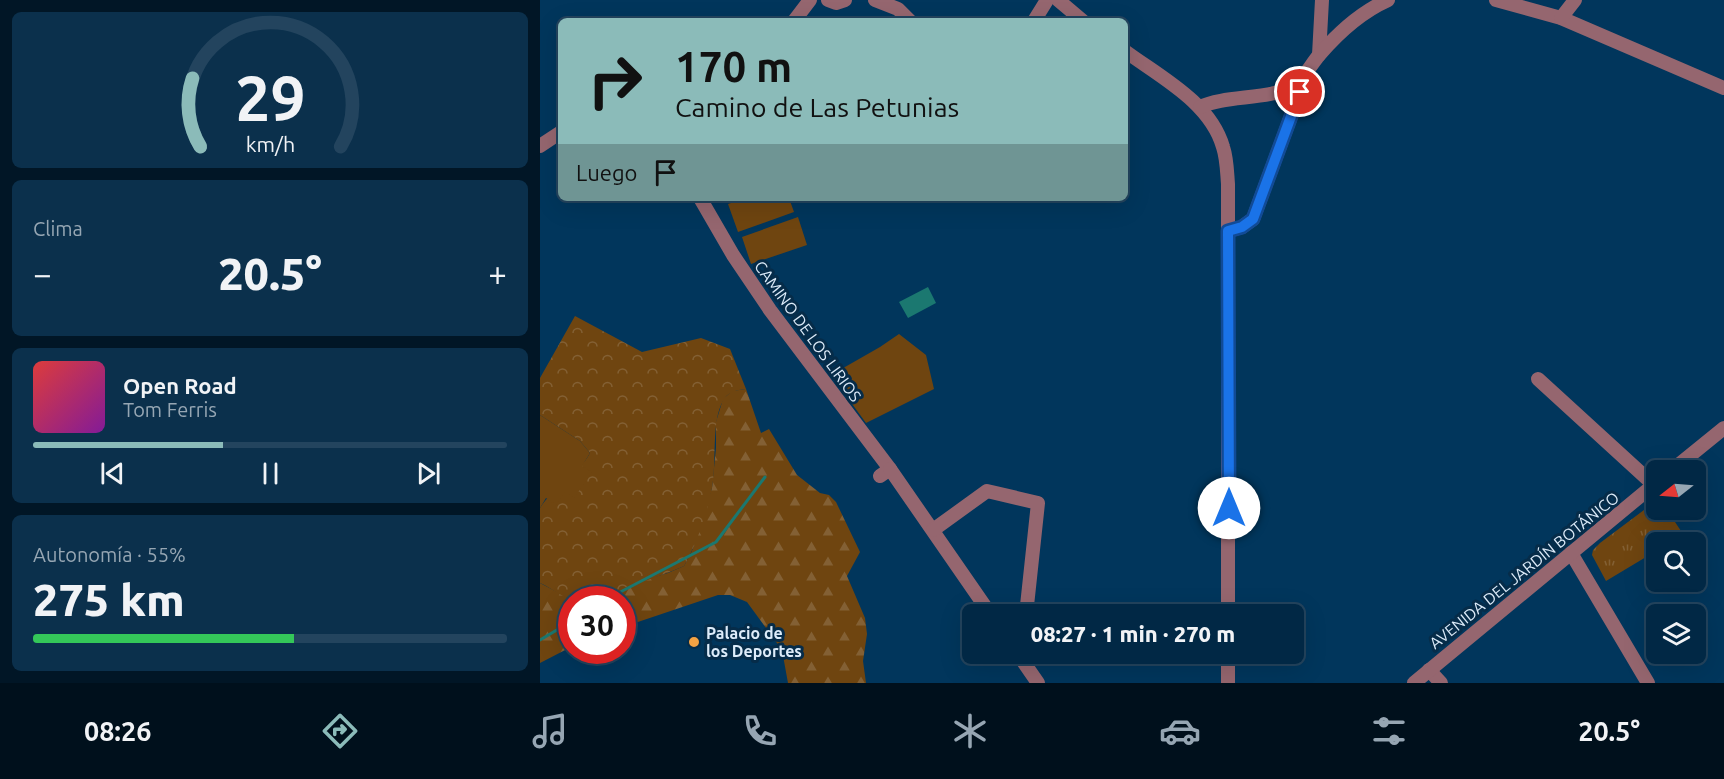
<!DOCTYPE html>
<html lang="es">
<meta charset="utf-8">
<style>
body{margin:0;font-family:Ubuntu,sans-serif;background:#0b304c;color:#f1f3f6;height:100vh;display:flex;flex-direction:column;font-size:22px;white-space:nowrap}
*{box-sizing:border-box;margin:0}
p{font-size:20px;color:#96a6b3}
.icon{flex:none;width:33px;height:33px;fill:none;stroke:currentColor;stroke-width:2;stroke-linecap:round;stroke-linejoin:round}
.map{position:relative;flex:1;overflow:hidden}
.details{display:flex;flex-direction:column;gap:12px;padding:12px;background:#011626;width:540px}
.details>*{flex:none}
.hud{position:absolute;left:18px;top:18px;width:570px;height:183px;border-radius:9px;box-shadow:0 6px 24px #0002,0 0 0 2px #23445e;background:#8bbbb9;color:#111;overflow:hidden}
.needle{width:39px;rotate:253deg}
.tools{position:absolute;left:1106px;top:460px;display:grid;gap:12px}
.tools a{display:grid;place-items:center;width:60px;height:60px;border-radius:9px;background:#012845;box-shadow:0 6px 24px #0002,0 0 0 2px #23445e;font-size:30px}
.speed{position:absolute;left:18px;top:586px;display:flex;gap:12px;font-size:30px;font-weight:700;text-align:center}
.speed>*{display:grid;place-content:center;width:78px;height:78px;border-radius:50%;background:#012845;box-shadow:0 6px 24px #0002,0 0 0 2px #23445e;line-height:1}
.speed .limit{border:9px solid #d22;background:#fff;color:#111}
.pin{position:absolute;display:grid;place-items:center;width:51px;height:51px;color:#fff;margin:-26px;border:3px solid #fff;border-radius:50%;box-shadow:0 2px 6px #0007}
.me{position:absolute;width:66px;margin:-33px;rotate:0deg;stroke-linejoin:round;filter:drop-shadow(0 0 4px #0008)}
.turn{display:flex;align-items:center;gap:21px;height:126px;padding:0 18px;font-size:27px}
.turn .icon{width:78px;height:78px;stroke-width:2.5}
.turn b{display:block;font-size:42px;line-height:51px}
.then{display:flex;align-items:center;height:57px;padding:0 18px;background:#0003;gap:12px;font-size:22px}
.big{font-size:45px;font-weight:800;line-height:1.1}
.details .tile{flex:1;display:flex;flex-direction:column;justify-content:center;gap:9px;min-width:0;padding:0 21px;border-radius:9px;background:#0b304c}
.details .dial{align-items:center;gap:0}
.dial svg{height:156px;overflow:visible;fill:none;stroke:#23445e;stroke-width:7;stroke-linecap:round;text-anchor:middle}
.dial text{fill:#f1f3f6;stroke:none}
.song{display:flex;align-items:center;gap:18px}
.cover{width:72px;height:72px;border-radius:9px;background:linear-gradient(135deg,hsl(0 70% 55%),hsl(290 70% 35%))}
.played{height:6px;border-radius:3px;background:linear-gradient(90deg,#8bbbb9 40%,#23445e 40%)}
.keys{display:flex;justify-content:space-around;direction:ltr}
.heat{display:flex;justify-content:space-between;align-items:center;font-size:33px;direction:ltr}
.charge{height:9px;border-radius:4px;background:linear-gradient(90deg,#34c759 55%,#23445e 0)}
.trip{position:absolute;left:422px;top:604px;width:342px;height:60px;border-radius:9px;background:#012845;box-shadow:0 6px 24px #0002,0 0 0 2px #23445e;font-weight:800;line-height:60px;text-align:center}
.menu{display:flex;height:96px;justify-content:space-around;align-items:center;background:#00101c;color:#96a6b3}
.menu .icon{width:42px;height:42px}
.menu .current{color:#8bbbb9}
.menu b{font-size:27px;color:#f1f3f6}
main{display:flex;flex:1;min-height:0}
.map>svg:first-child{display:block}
.grass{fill:url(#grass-tufts)}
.forest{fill:url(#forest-firs)}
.park{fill:url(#park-crowns)}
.garden{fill:#6f4510}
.water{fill:#1b7870}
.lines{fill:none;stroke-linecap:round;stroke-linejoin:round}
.stream{stroke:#1b7870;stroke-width:3}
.minor{stroke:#95666f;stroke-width:14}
.route-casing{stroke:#114b97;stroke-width:15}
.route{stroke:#1a73e8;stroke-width:10}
.poi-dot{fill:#f4a344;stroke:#062c49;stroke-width:2}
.labels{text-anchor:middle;stroke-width:6;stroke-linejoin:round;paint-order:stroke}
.street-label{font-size:16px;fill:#ddecfa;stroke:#062c49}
.poi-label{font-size:16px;font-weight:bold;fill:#ddecfa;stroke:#062c49;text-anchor:start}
</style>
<main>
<section class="details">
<div class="tile dial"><svg viewBox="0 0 100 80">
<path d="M14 69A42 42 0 1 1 86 69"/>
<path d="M14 69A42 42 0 0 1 10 34" stroke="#8bbbb9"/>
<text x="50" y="56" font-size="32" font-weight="700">29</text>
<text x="50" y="72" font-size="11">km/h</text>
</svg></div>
<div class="tile"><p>Clima</p>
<div class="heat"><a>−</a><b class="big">20.5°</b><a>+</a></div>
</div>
<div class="tile">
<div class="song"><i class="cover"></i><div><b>Open Road</b><p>Tom Ferris</p></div></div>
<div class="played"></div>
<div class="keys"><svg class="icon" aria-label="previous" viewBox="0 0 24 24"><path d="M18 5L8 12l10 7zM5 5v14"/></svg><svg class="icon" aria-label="pause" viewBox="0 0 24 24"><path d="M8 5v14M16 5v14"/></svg><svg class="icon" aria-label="next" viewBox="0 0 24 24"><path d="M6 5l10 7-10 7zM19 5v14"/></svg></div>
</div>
<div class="tile"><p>Autonomía · 55%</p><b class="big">275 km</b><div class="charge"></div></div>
</section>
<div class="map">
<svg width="1184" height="683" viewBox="0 0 1184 683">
<defs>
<pattern id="grass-tufts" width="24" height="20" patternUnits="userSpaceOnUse" patternTransform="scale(1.5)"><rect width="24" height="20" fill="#6f4510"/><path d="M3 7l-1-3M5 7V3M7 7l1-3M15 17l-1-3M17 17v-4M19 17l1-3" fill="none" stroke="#836034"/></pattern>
<pattern id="forest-firs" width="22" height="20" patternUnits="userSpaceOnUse" patternTransform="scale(1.5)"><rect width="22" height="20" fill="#6f4510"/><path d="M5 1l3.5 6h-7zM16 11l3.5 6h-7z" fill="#836034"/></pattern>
<pattern id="park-crowns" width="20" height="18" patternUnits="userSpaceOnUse" patternTransform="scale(1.5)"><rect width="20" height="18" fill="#6f4510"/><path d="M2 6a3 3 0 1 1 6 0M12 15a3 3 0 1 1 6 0" fill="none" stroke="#836034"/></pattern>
</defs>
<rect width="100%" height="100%" fill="#01365c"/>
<!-- grass -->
<path class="grass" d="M1116,501V510H1127L1143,534L1129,543H1116V551L1066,581L1052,555L1053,550L1060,543Z"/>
<!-- forest -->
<path class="forest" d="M206,389L221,433L229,429L257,475L280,493L289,495L296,502L320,552L307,576L325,618L327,634L323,661L326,683H248L242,650L207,602L190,595H178L83,627L82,600H32L31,647L0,663V583L30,599H42L128,573L144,566L152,551L172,488L176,448V422L183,399L192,391Z"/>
<!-- park -->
<path class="park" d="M35,316L102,352L161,338L190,349L206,389C197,390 187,392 183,401C171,421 177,463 172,488C167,514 157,543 144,566C122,576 54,600 33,599C22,598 10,587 0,583V508C14,486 38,475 50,453L40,441L0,415V378Z"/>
<!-- garden -->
<g class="garden">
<path d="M206,198H249L254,212L198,232L188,204Z"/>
<path d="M258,217L267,245L211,264L202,237Z"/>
<path d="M359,334L386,355L394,389L326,423L291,375L340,347Z"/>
<path d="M0,415L40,441L50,453L42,466L52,472L34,498L25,492L16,505L6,498L0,508Z"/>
</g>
<!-- water -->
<path class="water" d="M388,287L396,303L368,318L359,302Z"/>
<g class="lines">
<!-- stream -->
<g class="stream">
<path d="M65,600L176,542L225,477"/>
<path d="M0,640L32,621"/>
</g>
<!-- minor -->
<g class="minor">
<path d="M288,0L296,3L305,0"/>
<path d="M335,0L358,9L370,21"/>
<path d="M518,0L543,21"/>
<path d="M956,0L1021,18L1184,88"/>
<path d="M1021,18L1035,0"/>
<path d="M254,21L270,0"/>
<path d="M494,21L507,0"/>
<path d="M585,51C620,77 670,102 683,147C687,159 687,172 688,184V615"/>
<path d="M779,55L782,0"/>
<path d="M660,107C687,94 736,101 757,83C766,75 772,63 780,54C799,32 821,12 848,0"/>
<path d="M0,146L21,132"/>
<path d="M160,198L193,255L230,310L350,469L340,476"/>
<path d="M688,231L702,227L713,219L760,92L757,83"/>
<path d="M998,379L1114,485"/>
<path d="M350,469L451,615"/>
<path d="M1131,471L1184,428"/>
<path d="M393,530L447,491L498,503L486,615"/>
<path d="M1031,553L1108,683"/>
<path d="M478,654L498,683"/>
<path d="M889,670L901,683"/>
<path d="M688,683V654"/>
<path d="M874,683L1116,483"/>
</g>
</g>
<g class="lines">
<!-- route casing -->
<g class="route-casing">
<path id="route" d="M689,508L688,231L702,227L713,219L760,92"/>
</g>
<!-- route -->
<use href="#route" class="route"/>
</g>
<!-- markers -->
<circle class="poi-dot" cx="154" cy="642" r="6"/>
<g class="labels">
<!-- street labels -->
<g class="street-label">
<text transform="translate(268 331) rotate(54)" y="6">CAMINO DE LOS LIRIOS</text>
<text transform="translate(984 570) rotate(-39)" y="6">AVENIDA DEL JARDÍN BOTÁNICO</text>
</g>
<!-- poi labels -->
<g class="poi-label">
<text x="166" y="639">Palacio de<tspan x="166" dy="18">los Deportes</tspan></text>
</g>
</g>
</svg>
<div class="tools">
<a><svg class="needle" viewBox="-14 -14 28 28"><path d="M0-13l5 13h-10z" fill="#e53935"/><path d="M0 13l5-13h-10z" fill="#96a6b3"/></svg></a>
<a><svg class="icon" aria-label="search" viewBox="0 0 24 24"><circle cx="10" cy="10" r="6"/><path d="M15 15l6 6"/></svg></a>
<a><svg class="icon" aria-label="layers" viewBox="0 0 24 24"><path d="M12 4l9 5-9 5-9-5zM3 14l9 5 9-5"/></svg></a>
</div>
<div class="speed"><div class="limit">30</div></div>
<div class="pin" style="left:760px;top:92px;background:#d93025"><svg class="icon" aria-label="arrive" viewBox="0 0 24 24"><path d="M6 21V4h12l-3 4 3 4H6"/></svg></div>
<svg class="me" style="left:689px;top:508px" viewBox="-20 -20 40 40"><circle r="19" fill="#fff"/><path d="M0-13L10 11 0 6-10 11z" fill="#1a73e8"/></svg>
<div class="trip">08:27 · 1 min · 270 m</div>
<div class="hud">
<div class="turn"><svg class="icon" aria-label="right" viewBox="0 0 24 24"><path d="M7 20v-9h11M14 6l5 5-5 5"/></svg><div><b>170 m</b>Camino de Las Petunias</div></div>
<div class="then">Luego<svg class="icon" aria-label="arrive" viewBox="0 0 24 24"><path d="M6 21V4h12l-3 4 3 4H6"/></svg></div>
</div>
</div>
</main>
<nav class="menu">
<b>08:26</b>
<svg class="icon current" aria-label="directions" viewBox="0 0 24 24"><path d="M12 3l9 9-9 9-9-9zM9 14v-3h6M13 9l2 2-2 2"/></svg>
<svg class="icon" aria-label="music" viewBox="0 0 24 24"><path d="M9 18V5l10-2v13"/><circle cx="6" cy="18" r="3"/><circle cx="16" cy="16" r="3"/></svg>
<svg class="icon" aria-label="phone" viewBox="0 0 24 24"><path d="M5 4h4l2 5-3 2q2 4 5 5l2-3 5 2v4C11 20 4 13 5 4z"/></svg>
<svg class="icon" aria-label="climate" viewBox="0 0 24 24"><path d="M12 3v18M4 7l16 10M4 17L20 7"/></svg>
<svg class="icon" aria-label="car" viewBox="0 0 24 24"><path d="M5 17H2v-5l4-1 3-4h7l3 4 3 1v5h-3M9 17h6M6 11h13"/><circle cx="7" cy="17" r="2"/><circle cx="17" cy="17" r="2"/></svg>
<svg class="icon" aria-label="filters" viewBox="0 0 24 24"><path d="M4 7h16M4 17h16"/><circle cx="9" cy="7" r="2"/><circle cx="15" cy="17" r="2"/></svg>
<b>20.5°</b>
</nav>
